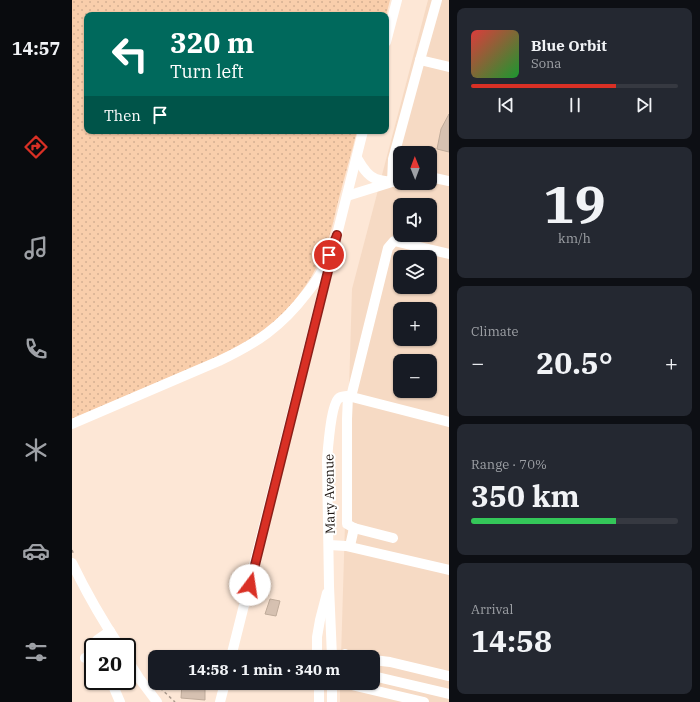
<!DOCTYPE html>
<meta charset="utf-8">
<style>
body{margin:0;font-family:"IBM Plex Serif",serif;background:#242831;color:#f1f3f6;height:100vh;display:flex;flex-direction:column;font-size:15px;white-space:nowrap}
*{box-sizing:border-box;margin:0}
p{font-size:13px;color:#9ea1a6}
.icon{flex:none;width:22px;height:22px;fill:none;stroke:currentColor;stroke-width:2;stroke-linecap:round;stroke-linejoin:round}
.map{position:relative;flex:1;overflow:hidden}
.panel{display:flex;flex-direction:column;gap:8px;padding:8px;background:#0d0f14;width:251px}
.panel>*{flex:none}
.banner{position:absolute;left:12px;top:12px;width:305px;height:122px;border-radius:8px;box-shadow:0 1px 3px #0004;background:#00695c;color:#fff;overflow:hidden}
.needle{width:26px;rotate:359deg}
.fabs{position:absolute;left:321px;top:146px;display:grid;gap:8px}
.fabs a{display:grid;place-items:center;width:44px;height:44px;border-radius:8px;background:#171b24;box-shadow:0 1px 3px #0004;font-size:20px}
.speed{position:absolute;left:12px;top:638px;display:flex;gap:8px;font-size:20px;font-weight:700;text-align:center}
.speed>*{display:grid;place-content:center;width:52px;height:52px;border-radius:50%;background:#171b24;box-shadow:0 1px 3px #0004;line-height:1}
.speed .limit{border:2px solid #111;border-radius:6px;background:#fff;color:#111}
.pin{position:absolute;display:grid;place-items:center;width:34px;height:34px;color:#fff;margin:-17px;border:2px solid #fff;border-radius:50%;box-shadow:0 1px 4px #0007}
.me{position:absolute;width:44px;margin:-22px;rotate:14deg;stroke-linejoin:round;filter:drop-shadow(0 0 3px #0008)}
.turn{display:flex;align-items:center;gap:14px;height:84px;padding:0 20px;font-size:18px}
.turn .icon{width:52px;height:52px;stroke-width:2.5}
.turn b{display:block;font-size:28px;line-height:34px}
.then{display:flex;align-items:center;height:38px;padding:0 20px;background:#0003;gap:8px;font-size:15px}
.big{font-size:30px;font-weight:700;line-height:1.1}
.panel .card{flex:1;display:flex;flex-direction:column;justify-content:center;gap:6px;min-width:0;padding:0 14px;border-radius:8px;background:#242831}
.panel .dial{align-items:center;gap:0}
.dial b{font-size:52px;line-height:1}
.song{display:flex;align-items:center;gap:12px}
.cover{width:48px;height:48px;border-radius:6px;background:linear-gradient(135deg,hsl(0 70% 55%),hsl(130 70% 35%))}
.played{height:4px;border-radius:2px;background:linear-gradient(90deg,#d93025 70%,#363941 70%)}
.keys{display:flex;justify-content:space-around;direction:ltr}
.heat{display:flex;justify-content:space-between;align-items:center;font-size:22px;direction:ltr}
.charge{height:6px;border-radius:3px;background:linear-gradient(90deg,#34c759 70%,#363941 0)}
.trip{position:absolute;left:76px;top:650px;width:232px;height:40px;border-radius:8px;background:#171b24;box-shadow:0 1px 3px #0004;font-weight:700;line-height:40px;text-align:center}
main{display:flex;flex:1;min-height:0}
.tabs{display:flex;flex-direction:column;width:72px;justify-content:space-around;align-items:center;background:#090b0e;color:#9ea1a6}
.tabs .icon{width:28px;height:28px}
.tabs .on{color:#d93025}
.tabs b{font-size:18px;color:#f1f3f6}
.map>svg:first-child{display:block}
.built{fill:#f6dac4;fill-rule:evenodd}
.grass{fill:url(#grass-dots)}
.building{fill:#d6c1b1;stroke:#bfab9a}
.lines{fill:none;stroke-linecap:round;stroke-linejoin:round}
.path{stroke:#a9988c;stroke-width:1.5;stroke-dasharray:3 3;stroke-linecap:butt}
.minor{stroke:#fff;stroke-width:10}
.route-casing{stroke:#8d1f18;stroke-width:10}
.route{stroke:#d93025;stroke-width:7}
.labels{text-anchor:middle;stroke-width:4;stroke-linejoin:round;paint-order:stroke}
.street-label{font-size:13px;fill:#1c140f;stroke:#fff}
</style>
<main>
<nav class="tabs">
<b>14:57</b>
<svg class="icon on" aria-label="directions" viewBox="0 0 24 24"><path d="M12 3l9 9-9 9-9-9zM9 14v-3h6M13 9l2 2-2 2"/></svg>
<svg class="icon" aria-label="music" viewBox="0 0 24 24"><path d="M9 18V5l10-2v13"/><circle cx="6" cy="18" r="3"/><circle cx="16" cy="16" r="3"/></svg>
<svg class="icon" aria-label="phone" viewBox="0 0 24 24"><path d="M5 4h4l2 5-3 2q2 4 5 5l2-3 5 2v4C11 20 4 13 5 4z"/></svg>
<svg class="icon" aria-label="climate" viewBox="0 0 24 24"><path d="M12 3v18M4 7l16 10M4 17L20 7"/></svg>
<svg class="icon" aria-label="car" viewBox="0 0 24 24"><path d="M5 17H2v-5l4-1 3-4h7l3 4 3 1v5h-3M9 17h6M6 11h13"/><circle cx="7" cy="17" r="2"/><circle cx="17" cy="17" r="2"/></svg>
<svg class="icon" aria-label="filters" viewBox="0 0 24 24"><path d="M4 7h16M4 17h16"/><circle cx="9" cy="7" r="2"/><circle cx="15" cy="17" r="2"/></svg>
</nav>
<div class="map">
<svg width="377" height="702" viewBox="0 0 377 702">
<defs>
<pattern id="grass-dots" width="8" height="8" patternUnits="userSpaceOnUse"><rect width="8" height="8" fill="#f9ceab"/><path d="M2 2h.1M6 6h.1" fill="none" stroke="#d5b092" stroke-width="1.8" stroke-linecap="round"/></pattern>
</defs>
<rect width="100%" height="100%" fill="#fde7d6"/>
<!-- built -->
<path class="built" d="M356,0H377V702H268V683H301V657H269L280,289ZM328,153H358V183H328ZM328,205H358V235H328ZM328,257H358V287H328ZM328,309H358V339H328ZM328,361H358V391H328Z"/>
<!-- grass -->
<path class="grass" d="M0,0H318L314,16V15H15V131H285C279,155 272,178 266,202C262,218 259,234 253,249C240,281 219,310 191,331C177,341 162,349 146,356L0,419Z"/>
<!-- building -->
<g class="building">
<path d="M377,114V152L365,149L369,129Z"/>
<path d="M198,599L208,601L204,616L193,614Z"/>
<path d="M110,683H130V687L133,688V700L109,698Z"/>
</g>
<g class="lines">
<!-- path -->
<g class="path">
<path d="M0,550L2,555"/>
<path d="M84,684L103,702"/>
</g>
<!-- minor -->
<g class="minor">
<path d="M314,42L325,0"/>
<path d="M348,60L377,67"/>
<path d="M285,158C289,165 295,176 304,179C309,181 315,181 320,182L321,159L348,60L365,0"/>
<path d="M358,177L377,181"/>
<path d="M275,196L320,182L328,180"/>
<path d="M276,396L275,419V524L282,528L321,538"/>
<path d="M279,397L316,248L322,241L377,254"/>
<path d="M0,424L147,361C185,343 209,327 235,293C243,283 250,273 255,261"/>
<path d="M257,545L274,546L377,570"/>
<path d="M278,546L282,528"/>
<path d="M0,563C14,592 30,620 48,647"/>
<path d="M25,640L38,631"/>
<path d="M273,654L277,657"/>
<path d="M159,657L291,131"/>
<path d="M245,657V637L248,620L255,593"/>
<path d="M260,657L257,586L255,460C256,448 259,404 267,398C270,396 273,396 276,396L377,422"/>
<path d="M13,658L21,655"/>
<path d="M55,659L67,678L85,702"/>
<path d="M301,660L318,662L376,676"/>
<path d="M301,676L377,694"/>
<path d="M39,681L48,702"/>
<path d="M247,683V702"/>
<path d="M260,683V702"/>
<path d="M271,683L352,702"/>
<path d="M148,702L153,683"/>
</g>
</g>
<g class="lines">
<!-- route casing -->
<g class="route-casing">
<path id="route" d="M178,585L265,235L257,255"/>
</g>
<!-- route -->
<use href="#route" class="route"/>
</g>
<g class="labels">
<!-- street labels -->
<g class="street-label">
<text transform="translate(257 494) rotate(-91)" y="5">Mary Avenue</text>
</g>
</g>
</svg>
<div class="fabs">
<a><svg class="needle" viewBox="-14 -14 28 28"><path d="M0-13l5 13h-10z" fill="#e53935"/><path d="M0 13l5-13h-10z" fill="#9ea1a6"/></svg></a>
<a><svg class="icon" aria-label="sound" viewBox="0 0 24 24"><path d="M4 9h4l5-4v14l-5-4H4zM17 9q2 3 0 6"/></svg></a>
<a><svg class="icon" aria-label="layers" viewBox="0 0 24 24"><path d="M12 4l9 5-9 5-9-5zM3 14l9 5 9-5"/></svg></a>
<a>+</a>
<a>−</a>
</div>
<div class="speed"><div class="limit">20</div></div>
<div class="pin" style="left:257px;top:255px;background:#d93025"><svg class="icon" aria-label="arrive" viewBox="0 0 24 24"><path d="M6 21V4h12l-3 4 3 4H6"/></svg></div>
<svg class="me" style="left:178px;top:585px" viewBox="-20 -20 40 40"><circle r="19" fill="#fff"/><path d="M0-13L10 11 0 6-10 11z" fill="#d93025"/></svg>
<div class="trip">14:58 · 1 min · 340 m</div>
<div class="banner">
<div class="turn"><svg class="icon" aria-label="left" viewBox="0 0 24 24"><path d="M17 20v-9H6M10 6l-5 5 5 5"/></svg><div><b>320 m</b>Turn left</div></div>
<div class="then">Then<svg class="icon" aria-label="arrive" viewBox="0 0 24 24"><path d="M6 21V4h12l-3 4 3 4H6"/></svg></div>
</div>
</div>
<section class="panel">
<div class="card">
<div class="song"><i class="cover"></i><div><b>Blue Orbit</b><p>Sona</p></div></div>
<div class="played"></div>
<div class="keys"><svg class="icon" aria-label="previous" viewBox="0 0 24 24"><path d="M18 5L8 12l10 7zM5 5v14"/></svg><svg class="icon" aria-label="pause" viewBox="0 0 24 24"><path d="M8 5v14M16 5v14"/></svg><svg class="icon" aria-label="next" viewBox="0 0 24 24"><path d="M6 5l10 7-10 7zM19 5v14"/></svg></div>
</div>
<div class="card dial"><b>19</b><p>km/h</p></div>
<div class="card"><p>Climate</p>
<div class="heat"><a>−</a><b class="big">20.5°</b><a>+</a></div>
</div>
<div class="card"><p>Range · 70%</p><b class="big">350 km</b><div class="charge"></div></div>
<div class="card"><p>Arrival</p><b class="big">14:58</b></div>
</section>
</main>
